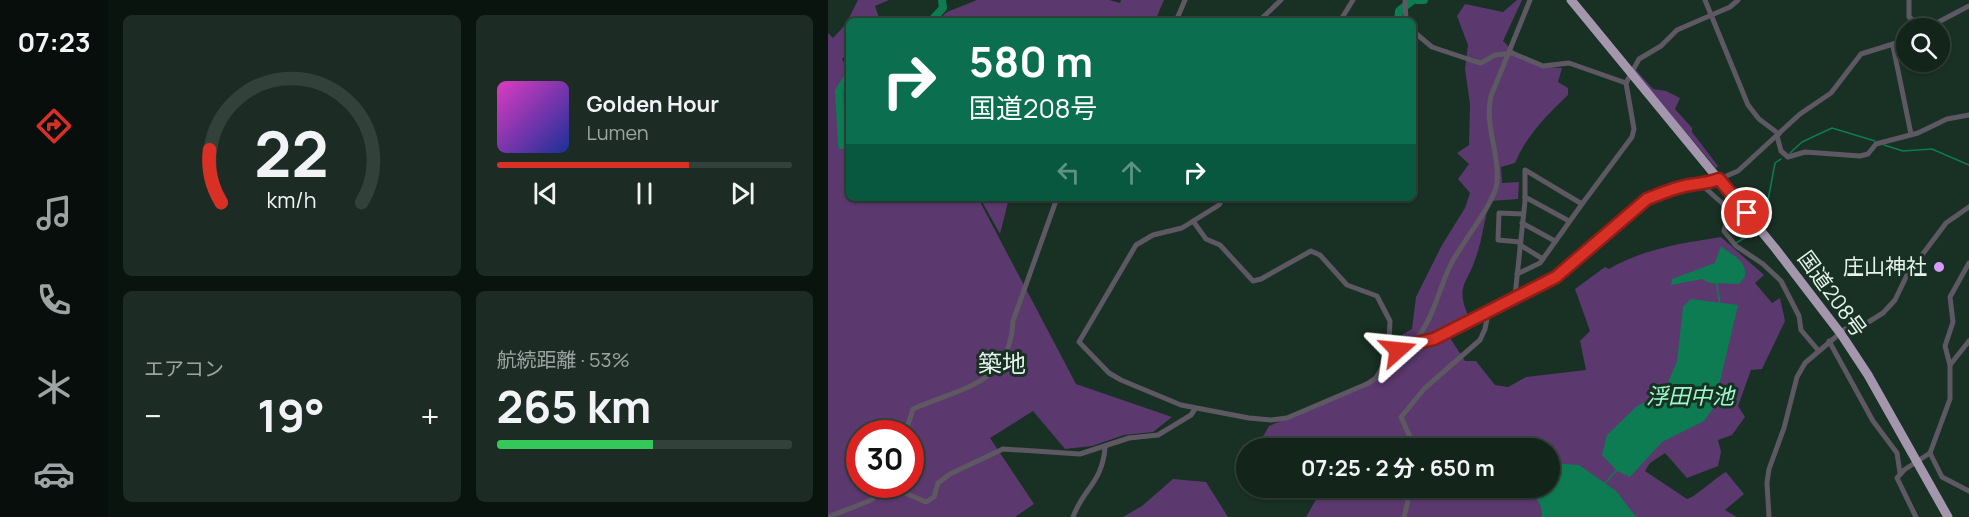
<!DOCTYPE html>
<html lang="ja">
<meta charset="utf-8">
<style>
body{margin:0;font-family:Manrope,"Noto Sans JP",sans-serif;background:#1c2c24;color:#f1f3f6;height:100vh;display:flex;flex-direction:column;font-size:22px;white-space:nowrap}
*{box-sizing:border-box;margin:0}
p{font-size:20px;color:#9da4a3}
.icon{flex:none;width:33px;height:33px;fill:none;stroke:currentColor;stroke-width:2;stroke-linecap:round;stroke-linejoin:round}
.map{position:relative;flex:1;overflow:hidden}
.sheet{display:flex;flex-direction:column;gap:15px;padding:15px;background:#0a140f;width:720px}
.sheet>*{flex:none}
.guide{position:absolute;left:18px;top:18px;width:570px;height:183px;border-radius:9px;box-shadow:0 2px 4px #0004,0 0 0 2px #32413a;background:#0b6e4f;color:#fff;overflow:hidden}
.tools{position:absolute;left:1068px;top:18px;display:grid;gap:12px}
.tools a{display:grid;place-items:center;width:54px;height:54px;border-radius:50%;background:#13241b;box-shadow:0 2px 4px #0004,0 0 0 2px #32413a;font-size:30px}
.speed{position:absolute;left:18px;top:420px;display:flex;gap:12px;font-size:30px;font-weight:700;text-align:center}
.speed>*{display:grid;place-content:center;width:78px;height:78px;border-radius:50%;background:#13241b;box-shadow:0 2px 4px #0004,0 0 0 2px #32413a;line-height:1}
.speed .limit{border:9px solid #d22;background:#fff;color:#111}
.pin{position:absolute;display:grid;place-items:center;width:51px;height:51px;color:#fff;margin:-26px;border:3px solid #fff;border-radius:50%;box-shadow:0 2px 6px #0007}
.me{position:absolute;width:66px;margin:-33px;rotate:72deg;stroke-linejoin:round;filter:drop-shadow(0 0 4px #0008)}
.turn{display:flex;align-items:center;gap:21px;height:126px;padding:0 24px;font-size:27px}
.turn .icon{width:78px;height:78px;stroke-width:2.5}
.turn b{display:block;font-size:42px;line-height:51px}
.lanes{display:flex;align-items:center;height:57px;padding:0 24px;background:#0003;justify-content:center;gap:30px;direction:ltr}
.lanes .off{opacity:.35}
.big{font-size:45px;font-weight:700;line-height:1.1}
.sheet .tile{flex:1;display:flex;flex-direction:column;justify-content:center;gap:9px;min-width:0;padding:0 21px;border-radius:9px;background:#1c2c24}
.sheet .dial{align-items:center;gap:0}
.dial svg{height:156px;overflow:visible;fill:none;stroke:#32413a;stroke-width:7;stroke-linecap:round;text-anchor:middle}
.dial text{fill:#f1f3f6;stroke:none}
.song{display:flex;align-items:center;gap:18px}
.cover{width:72px;height:72px;border-radius:9px;background:linear-gradient(135deg,hsl(310 70% 55%),hsl(230 70% 35%))}
.played{height:6px;border-radius:3px;background:linear-gradient(90deg,#d93025 65%,#32413a 65%)}
.keys{display:flex;justify-content:space-around;direction:ltr}
.heat{display:flex;justify-content:space-between;align-items:center;font-size:33px;direction:ltr}
.charge{height:9px;border-radius:4px;background:linear-gradient(90deg,#34c759 53%,#32413a 0)}
.sheet .tiles{flex:1;display:grid;gap:15px;grid-template-columns:repeat(2,1fr)}
.trip{position:absolute;left:408px;top:438px;width:324px;height:60px;border-radius:30px;background:#13241b;box-shadow:0 2px 4px #0004,0 0 0 2px #32413a;font-weight:700;line-height:60px;text-align:center}
main{display:flex;flex:1;min-height:0}
.tab-bar{display:flex;flex-direction:column;width:108px;justify-content:space-around;align-items:center;background:#080e0b;color:#9da4a3}
.tab-bar .icon{width:42px;height:42px}
.tab-bar .active{color:#d93025}
.tab-bar b{font-size:27px;color:#f1f3f6}
.map>svg:first-child{display:block}
.green{fill:#5b386e;fill-rule:evenodd}
.water{fill:#0d7c52}
.lines{fill:none;stroke-linecap:round;stroke-linejoin:round}
.stream{stroke:#0d7c52;stroke-width:1.5}
.river{stroke:#0d7c52;stroke-width:8}
.street{stroke:#5d5861;stroke-width:5}
.highway{stroke:#a496ad;stroke-width:9}
.route-casing{stroke:#8d1f18;stroke-width:15}
.route{stroke:#d93025;stroke-width:10}
.poi-dot{fill:#d69bf9;stroke:#193024;stroke-width:2}
.labels{text-anchor:middle;stroke-width:6;stroke-linejoin:round;paint-order:stroke}
.poi-label{font-size:21px;fill:#e5f3eb;stroke:#193024;text-anchor:end}
.street-label{font-size:21px;fill:#e5f3eb;stroke:#193024}
.water-label{font-size:22px;font-style:italic;fill:#9cfbc9;stroke:#193024}
.quarter-label{font-size:24px;fill:#e5f3eb;stroke:#193024}
</style>
<main>
<nav class="tab-bar">
<b>07:23</b>
<svg class="icon active" aria-label="directions" viewBox="0 0 24 24"><path d="M12 3l9 9-9 9-9-9zM9 14v-3h6M13 9l2 2-2 2"/></svg>
<svg class="icon" aria-label="music" viewBox="0 0 24 24"><path d="M9 18V5l10-2v13"/><circle cx="6" cy="18" r="3"/><circle cx="16" cy="16" r="3"/></svg>
<svg class="icon" aria-label="phone" viewBox="0 0 24 24"><path d="M5 4h4l2 5-3 2q2 4 5 5l2-3 5 2v4C11 20 4 13 5 4z"/></svg>
<svg class="icon" aria-label="climate" viewBox="0 0 24 24"><path d="M12 3v18M4 7l16 10M4 17L20 7"/></svg>
<svg class="icon" aria-label="car" viewBox="0 0 24 24"><path d="M5 17H2v-5l4-1 3-4h7l3 4 3 1v5h-3M9 17h6M6 11h13"/><circle cx="7" cy="17" r="2"/><circle cx="17" cy="17" r="2"/></svg>
</nav>
<section class="sheet">
<div class="tiles">
<div class="tile dial"><svg viewBox="0 0 100 80">
<path d="M14 69A42 42 0 1 1 86 69"/>
<path d="M14 69A42 42 0 0 1 8 42" stroke="#d93025"/>
<text x="50" y="56" font-size="32" font-weight="700">22</text>
<text x="50" y="72" font-size="11">km/h</text>
</svg></div>
<div class="tile">
<div class="song"><i class="cover"></i><div><b>Golden Hour</b><p>Lumen</p></div></div>
<div class="played"></div>
<div class="keys"><svg class="icon" aria-label="previous" viewBox="0 0 24 24"><path d="M18 5L8 12l10 7zM5 5v14"/></svg><svg class="icon" aria-label="pause" viewBox="0 0 24 24"><path d="M8 5v14M16 5v14"/></svg><svg class="icon" aria-label="next" viewBox="0 0 24 24"><path d="M6 5l10 7-10 7zM19 5v14"/></svg></div>
</div>
<div class="tile"><p>エアコン</p>
<div class="heat"><a>−</a><b class="big">19°</b><a>+</a></div>
</div>
<div class="tile"><p>航続距離 · 53%</p><b class="big">265 km</b><div class="charge"></div></div>
</div>
</section>
<div class="map">
<svg width="1141" height="517" viewBox="0 0 1141 517">
<rect width="100%" height="100%" fill="#193024"/>
<!-- green -->
<g class="green">
<path d="M30,0H61L47,6L52,21H21V53L14,59L21,72V198H150L248,384L344,417L325,432L296,435L264,446L237,449L205,411L162,438L206,504L187,517H0V33L5,38L18,24ZM32,434H82V484H32Z"/>
<path d="M149,0H281L292,3L293,0H336L327,21H109L119,12Z"/>
<path d="M689,0H694L675,41C693,59 710,67 734,68L730,82L740,88V95C719,115 698,136 687,163L673,167L674,183L691,182L690,199L663,201C655,220 655,239 648,257C640,283 627,286 640,315L617,330L637,361H648L667,385L680,387L698,377L758,370L752,341L762,331L747,289L777,267L781,269C814,249 855,243 893,237L936,275L927,283L944,303L952,298L957,321L934,369L923,370L910,406L917,417L904,435L890,440L893,452L890,466L859,478L837,453L822,463L817,471L859,499C866,498 887,478 898,472L916,494L897,510L909,517H478L493,491L489,488H722V448H437L432,442L441,426L520,393L548,375L564,341L584,329L588,297L614,245L637,208L642,193L630,179L641,164L629,153L641,145L642,104L637,69L640,45L629,16L637,4L675,12Z"/>
<path d="M807,69L825,89L838,91L852,98L847,109L864,128V132L890,166L888,168L806,72Z"/>
<path d="M152,198H181L172,234Z"/>
<path d="M345,479L378,482L400,517H295L314,506Z"/>
</g>
<!-- water -->
<g class="water">
<path d="M893,246C903,255 919,260 917,276L911,284L882,283L874,279L843,285L844,279L887,263Z"/>
<path d="M863,299L910,305L886,407L876,421L834,442L802,477L789,471L774,455L779,435L808,407L837,390L849,361L855,307Z"/>
<path d="M722,463L751,465L788,491L808,517H714C714,498 704,494 687,488H722Z"/>
</g>
<g class="lines">
<!-- stream -->
<g class="stream">
<path d="M1056,145L1075,151L1104,149L1141,165"/>
<path d="M962,153L974,142L1004,128L1047,141"/>
<path d="M938,211L947,163L953,159"/>
<path d="M908,243L918,237"/>
<path d="M888,280L892,305"/>
<path d="M776,484L789,470"/>
</g>
<!-- river -->
<g class="river">
<path d="M589,0H596"/>
<path d="M103,21L115,8L114,0"/>
<path d="M570,21L571,11L585,0"/>
<path d="M14,145L11,91L21,75"/>
</g>
<!-- street -->
<g class="street">
<path d="M577,0L578,21"/>
<path d="M877,0L920,105L931,119L951,134"/>
<path d="M1081,0V17L1095,28"/>
<path d="M348,21L357,0"/>
<path d="M431,21L453,0"/>
<path d="M512,21L525,0"/>
<path d="M1099,28L1141,6"/>
<path d="M585,31L604,47L646,61L653,63L667,55L684,53L715,66L741,63L798,83"/>
<path d="M1065,46L1083,134"/>
<path d="M949,136L953,151L960,157L977,152L1032,156L1040,154L1048,144L1090,133L1119,119L1141,115"/>
<path d="M875,186L895,204L900,217L896,231L908,246L935,264L953,281L971,316L973,330L990,350"/>
<path d="M697,197L741,221"/>
<path d="M395,198L391,205L354,228L325,235L308,245L251,342L281,373L293,380L353,405L421,418L443,420L459,418L541,383L548,378L559,359L570,350L584,344L606,339L728,277L819,199L864,184L875,186L910,171L972,114L1003,93L1033,54L1078,40"/>
<path d="M365,221L378,239L392,245L425,281L433,279L483,251L492,255L519,285L549,296L562,321L561,342L555,361"/>
<path d="M694,223L727,241"/>
<path d="M692,242L670,240L671,213L695,214"/>
<path d="M692,245L715,259"/>
<path d="M689,274L712,263L754,204"/>
<path d="M687,296L697,201V170L754,204L804,137L806,129L798,83L811,59L833,46L849,30L902,7L910,0"/>
<path d="M1001,341L1045,421L1069,453L1072,473"/>
<path d="M585,343C606,320 610,290 623,264C633,244 667,202 669,183C672,154 656,125 663,96L702,0"/>
<path d="M1122,365L1141,341"/>
<path d="M77,434L85,409C134,387 182,385 185,321L229,198"/>
<path d="M587,448L573,417L597,388L652,340L657,329L660,314"/>
<path d="M1102,453L1114,477L1141,491"/>
<path d="M0,517L41,501L63,487L98,502L106,497L110,483L122,474L175,449L252,454L301,438L330,435L363,415L367,409"/>
<path d="M245,517C255,489 274,483 277,448"/>
<path d="M576,517L583,488"/>
<path d="M941,517L939,483L941,469L956,428L969,377L977,363L1017,329L1034,326L1055,313L1067,300L1079,275L1118,223L1141,207"/>
<path d="M1088,517L1069,478L1076,470L1102,453L1122,399V365L1117,346L1125,322L1122,297L1141,263"/>
</g>
<!-- highway -->
<path class="highway" d="M743,0L947,248L1013,334L1040,375L1120,517"/>
</g>
<g class="lines">
<!-- route casing -->
<g class="route-casing">
<path id="route" d="M570,350L584,344L606,339L728,277L819,199C832,194 848,187 862,185C873,183 880,183 891,179L919,213"/>
</g>
<!-- route -->
<use href="#route" class="route"/>
</g>
<!-- markers -->
<circle class="poi-dot" cx="1111" cy="267" r="6"/>
<g class="labels">
<!-- poi labels -->
<g class="poi-label">
<text x="1099" y="274">庄山神社</text>
</g>
<!-- street labels -->
<g class="street-label">
<text transform="translate(1004 294) rotate(54)" y="7">国道208号</text>
</g>
<!-- water labels -->
<g class="water-label">
<text x="862" y="404">浮田中池</text>
</g>
<!-- quarter labels -->
<g class="quarter-label">
<text x="174" y="372">築地</text>
</g>
</g>
</svg>
<div class="tools">
<a><svg class="icon" aria-label="search" viewBox="0 0 24 24"><circle cx="10" cy="10" r="6"/><path d="M15 15l6 6"/></svg></a>
</div>
<div class="speed"><div class="limit">30</div></div>
<div class="pin" style="left:919px;top:213px;background:#d93025"><svg class="icon" aria-label="arrive" viewBox="0 0 24 24"><path d="M6 21V4h12l-3 4 3 4H6"/></svg></div>
<svg class="me" style="left:570px;top:350px" viewBox="-20 -20 40 40"><path d="M0-17L14 15 0 8-14 15z" fill="#d93025" stroke="#fff" stroke-width="4"/></svg>
<div class="trip">07:25 · 2 分 · 650 m</div>
<div class="guide">
<div class="turn"><svg class="icon" aria-label="right" viewBox="0 0 24 24"><path d="M7 20v-9h11M14 6l5 5-5 5"/></svg><div><b>580 m</b>国道208号</div></div>
<div class="lanes"><svg class="icon off" aria-label="left" viewBox="0 0 24 24"><path d="M17 20v-9H6M10 6l-5 5 5 5"/></svg><svg class="icon off" aria-label="ahead" viewBox="0 0 24 24"><path d="M12 20V5M6 11l6-6 6 6"/></svg><svg class="icon" aria-label="right" viewBox="0 0 24 24"><path d="M7 20v-9h11M14 6l5 5-5 5"/></svg></div>
</div>
</div>
</main>
